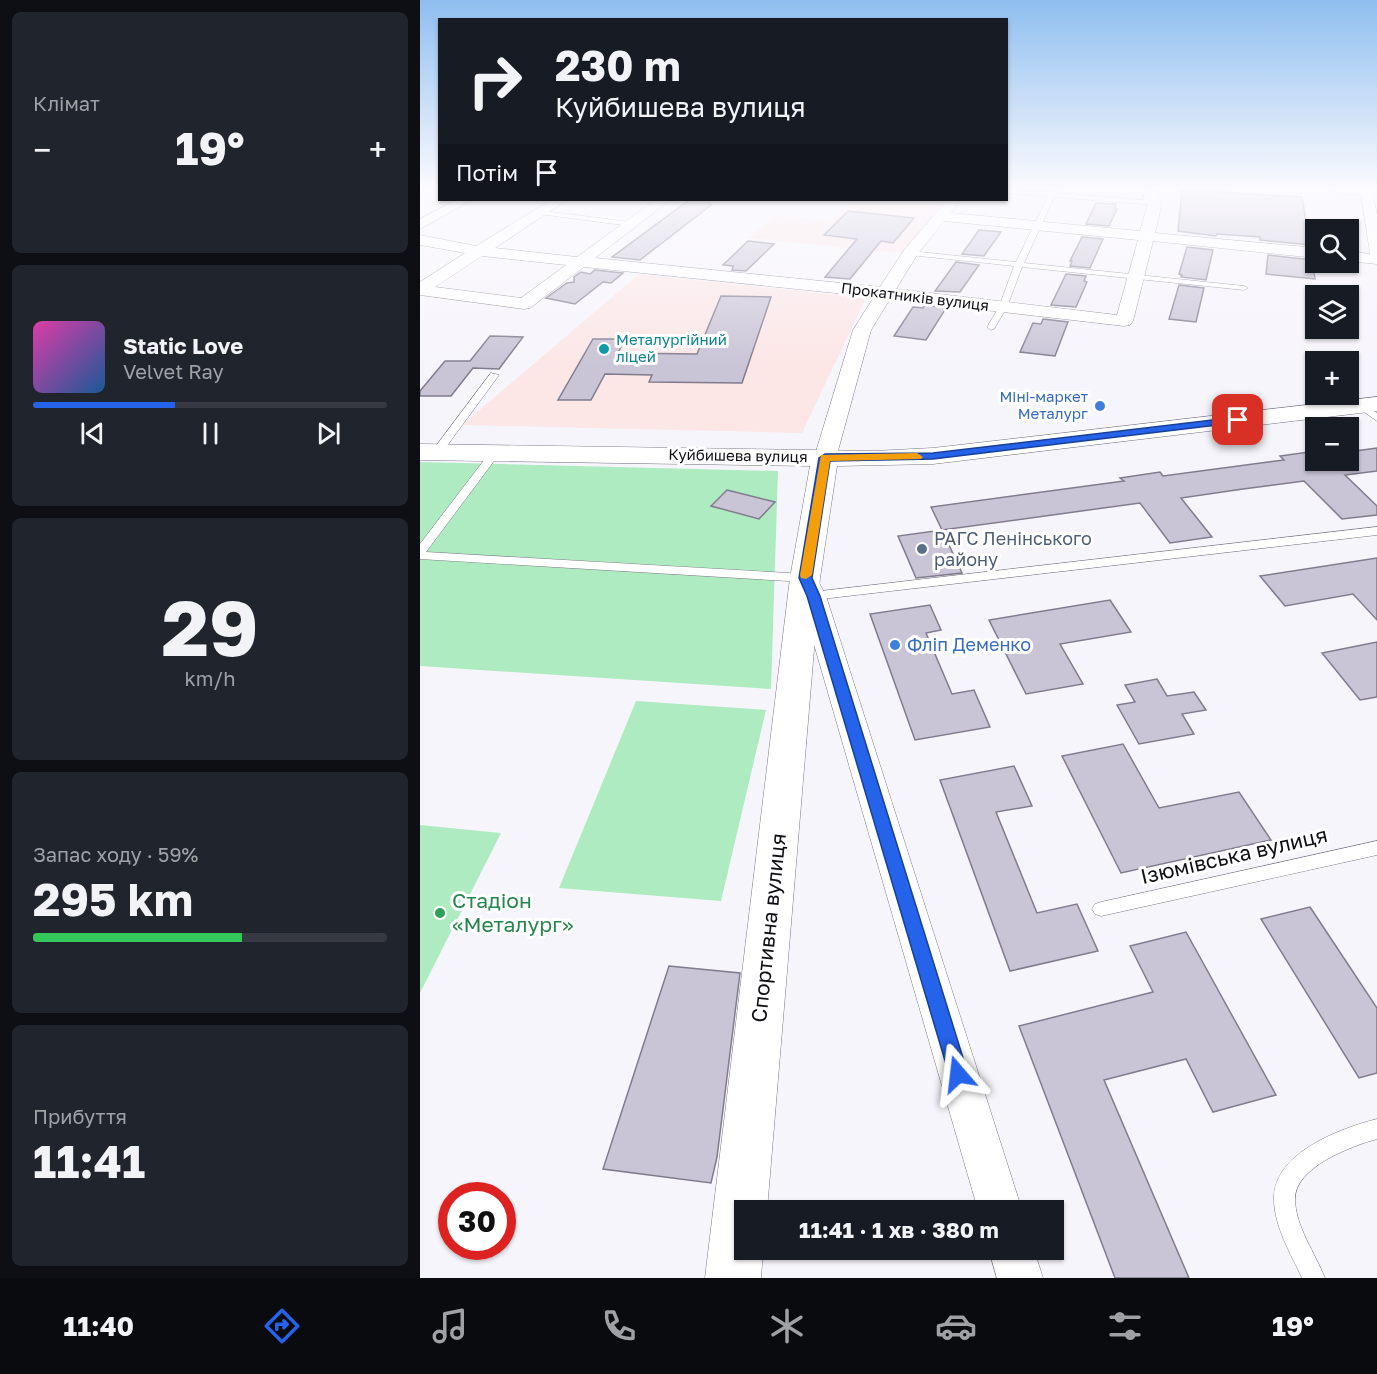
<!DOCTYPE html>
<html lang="uk">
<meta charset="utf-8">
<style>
body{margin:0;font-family:"Golos Text",sans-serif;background:#20242c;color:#f1f3f6;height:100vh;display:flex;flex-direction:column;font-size:22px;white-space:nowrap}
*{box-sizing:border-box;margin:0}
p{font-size:20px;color:#9ea1a6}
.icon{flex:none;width:33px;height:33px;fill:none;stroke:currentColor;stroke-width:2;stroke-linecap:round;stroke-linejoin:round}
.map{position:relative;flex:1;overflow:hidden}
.sheet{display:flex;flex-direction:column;gap:12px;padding:12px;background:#0d0f14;width:420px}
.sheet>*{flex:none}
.banner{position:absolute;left:18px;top:18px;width:570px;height:183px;border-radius:0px;box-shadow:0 2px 4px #0004;background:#171b24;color:#f1f3f6;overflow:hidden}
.controls{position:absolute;left:885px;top:219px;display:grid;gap:12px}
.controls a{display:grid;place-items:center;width:54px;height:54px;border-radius:0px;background:#171b24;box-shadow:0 2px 4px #0004;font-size:30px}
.speed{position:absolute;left:18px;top:1182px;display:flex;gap:12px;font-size:30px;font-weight:700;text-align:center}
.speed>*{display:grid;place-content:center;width:78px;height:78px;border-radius:50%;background:#171b24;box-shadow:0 2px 4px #0004;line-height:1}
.speed .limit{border:9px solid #d22;background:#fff;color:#111}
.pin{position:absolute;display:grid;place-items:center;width:51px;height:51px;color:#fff;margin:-26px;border-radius:12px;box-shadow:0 3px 9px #0006}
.me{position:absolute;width:66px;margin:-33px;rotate:343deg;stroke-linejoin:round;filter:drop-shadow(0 0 4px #0008)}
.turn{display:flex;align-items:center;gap:21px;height:126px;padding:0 18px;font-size:27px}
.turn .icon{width:78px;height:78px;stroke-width:2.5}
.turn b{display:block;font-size:42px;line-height:51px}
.then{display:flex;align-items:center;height:57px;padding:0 18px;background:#0003;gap:12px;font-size:22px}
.big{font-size:45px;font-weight:700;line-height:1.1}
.sheet .widget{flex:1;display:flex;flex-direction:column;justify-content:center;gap:9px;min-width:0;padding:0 21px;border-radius:9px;background:#20242c}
.sheet .dial{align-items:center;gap:0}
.dial b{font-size:78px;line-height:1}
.song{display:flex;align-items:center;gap:18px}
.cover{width:72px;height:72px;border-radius:9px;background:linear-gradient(135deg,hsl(320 70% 55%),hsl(210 70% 35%))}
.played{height:6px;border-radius:3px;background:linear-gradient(90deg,#2563eb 40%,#363941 40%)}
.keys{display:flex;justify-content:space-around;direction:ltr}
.heat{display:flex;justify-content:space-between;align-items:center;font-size:33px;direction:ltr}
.charge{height:9px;border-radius:4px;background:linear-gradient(90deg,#34c759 59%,#363941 0)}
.trip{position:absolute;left:314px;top:1200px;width:330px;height:60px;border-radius:0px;background:#171b24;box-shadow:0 2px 4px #0004;font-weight:700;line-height:60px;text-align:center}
.menu{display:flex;height:96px;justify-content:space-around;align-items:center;background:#090b0e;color:#9ea1a6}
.menu .icon{width:42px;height:42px}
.menu .current{color:#2563eb}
.menu b{font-size:27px;color:#f1f3f6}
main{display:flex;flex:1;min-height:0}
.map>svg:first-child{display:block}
.education{fill:#fce6e6}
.green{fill:#aeebc0}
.building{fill:#c9c4d6;stroke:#807c8d;stroke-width:1.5}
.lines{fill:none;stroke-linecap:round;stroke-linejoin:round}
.lane-casing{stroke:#7b7687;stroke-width:1}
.street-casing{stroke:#7b7687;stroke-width:1}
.secondary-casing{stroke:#7b7687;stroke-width:1}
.lane{fill:#fff;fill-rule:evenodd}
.street{fill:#fff;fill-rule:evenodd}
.secondary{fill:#fff;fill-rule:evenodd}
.route{fill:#2563eb;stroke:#184099;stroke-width:1.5}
.slow{fill:#f59e0b}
.culture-dot{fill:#0f9aa8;stroke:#fff;stroke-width:2}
.shop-dot{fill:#3f7fe0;stroke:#fff;stroke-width:2}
.service-dot{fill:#5c6f8a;stroke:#fff;stroke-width:2}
.leisure-dot{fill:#2e9e5b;stroke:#fff;stroke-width:2}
.labels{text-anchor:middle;stroke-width:6;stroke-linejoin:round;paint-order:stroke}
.far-street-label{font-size:15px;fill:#100f15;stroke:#fff}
.far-culture-label{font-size:15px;fill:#0d838f;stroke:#fff;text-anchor:start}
.far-shop-label{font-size:15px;fill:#366cbe;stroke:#fff;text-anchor:end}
.service-label{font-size:18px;fill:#4e5e75;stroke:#fff;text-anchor:start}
.shop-label{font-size:18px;fill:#366cbe;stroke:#fff;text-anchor:start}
.near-street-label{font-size:21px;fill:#100f15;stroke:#fff}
.near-leisure-label{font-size:21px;fill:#27864d;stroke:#fff;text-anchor:start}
</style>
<main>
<section class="sheet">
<div class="widget"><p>Клімат</p>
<div class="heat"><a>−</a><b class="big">19°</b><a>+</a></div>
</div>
<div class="widget">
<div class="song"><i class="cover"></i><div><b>Static Love</b><p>Velvet Ray</p></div></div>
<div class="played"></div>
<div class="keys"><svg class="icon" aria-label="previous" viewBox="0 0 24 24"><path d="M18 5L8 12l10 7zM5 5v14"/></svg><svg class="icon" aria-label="pause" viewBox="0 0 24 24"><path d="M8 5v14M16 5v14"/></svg><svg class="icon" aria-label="next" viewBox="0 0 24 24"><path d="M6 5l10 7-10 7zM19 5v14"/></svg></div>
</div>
<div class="widget dial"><b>29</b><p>km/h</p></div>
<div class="widget"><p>Запас ходу · 59%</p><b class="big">295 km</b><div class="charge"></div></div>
<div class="widget"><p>Прибуття</p><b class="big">11:41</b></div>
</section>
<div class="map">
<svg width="957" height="1278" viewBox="0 0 957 1278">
<rect width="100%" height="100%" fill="#f7f5fc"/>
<!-- education -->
<g class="education">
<path d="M432,200H525L481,253L328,238L355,215L411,221Z"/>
<path d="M219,274L446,298L382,433L42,425Z"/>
</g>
<!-- green -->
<g class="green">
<path d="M0,462L358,471L351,689L0,666Z"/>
<path d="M216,701L346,710L301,901L139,888Z"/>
<path d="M0,825L81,833L0,993Z"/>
</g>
<!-- building -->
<g class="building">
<path d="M762,190L882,197L890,245L840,240V237L797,234L796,236L758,231Z"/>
<path d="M269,200H287L291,205L220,260L192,257Z"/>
<path d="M676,203L696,204L695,209H697L689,226L666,224Z"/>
<path d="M428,211L494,218L473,243L461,241L430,279L405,277L437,239L404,235Z"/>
<path d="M559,230L581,232L564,256L542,254Z"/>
<path d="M662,237L683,239L670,268L650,266L652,261H650Z"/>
<path d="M328,241L354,244L326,271L312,270L313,266L303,265Z"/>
<path d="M767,247L793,250L786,280L761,277L762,275L759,274Z"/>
<path d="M848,255L892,260L895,279L846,274Z"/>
<path d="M536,262L559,265L540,292L515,291Z"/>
<path d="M175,270L203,273L191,283L183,282L155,304L126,298L147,283L154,282V277L161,272L170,274Z"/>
<path d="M646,274L666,276L664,281L667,282L656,307L631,305Z"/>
<path d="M759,285L784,288L776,322L749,319Z"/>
<path d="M301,296L351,297L322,383L229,382L232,375L185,374L171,400H138L173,339H205L198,353L277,354Z"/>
<path d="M505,305L526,308L506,340L474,336L493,307L503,308Z"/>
<path d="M623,319L648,322L635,356L600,352L613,323L621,324Z"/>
<path d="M70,336L103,337L79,369L53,368L31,396H0V391L25,361H50Z"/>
<path d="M957,448V471L925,475L957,506V515L922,519L884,481L823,489L761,498L792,537L750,543L720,503L522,530L511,507L704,481L700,478L740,472L743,476L864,460L860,456L896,451V460H928V452Z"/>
<path d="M307,490L355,502L339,519L291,506Z"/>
<path d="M522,530L542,573L496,578L478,536Z"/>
<path d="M957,558V620L933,594L865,606L840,576Z"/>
<path d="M690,600L711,632L640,644L663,684L606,694L569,620Z"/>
<path d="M510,605L521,630L506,633L532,694L554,690L570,727L495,740L450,614Z"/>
<path d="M957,642V697L940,700L902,653Z"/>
<path d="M737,679L747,696L774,692L786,710L762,714L774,734L719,744L697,705L715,702L705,685Z"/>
<path d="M703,744L739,808L819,792L851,840L701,873L642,756Z"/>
<path d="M594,766L612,806L576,812L617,913L657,904L678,951L590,971L520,780Z"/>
<path d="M890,907L957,1008V1073L939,1078L841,919Z"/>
<path d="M766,932L856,1095L793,1112L766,1059L684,1080L769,1278H695L599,1026L733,992L710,946Z"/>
<path d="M249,966L320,973L297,1157L291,1183L183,1169Z"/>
</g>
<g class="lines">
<!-- lane casing -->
<g class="lane-casing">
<g id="lane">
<path d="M632,188H638L636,193L735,201L739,203L735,205L634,197L604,263L824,286L828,288L824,290L602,267L587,307L574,329L571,330L567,327L579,307L594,266L490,255L486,253L490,251L596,262L628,196L586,193V189L629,192Z"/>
<path d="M116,210L210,222L214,224L210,226L119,214H116Z"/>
<path d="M71,373L79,375L21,454H13V450Z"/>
<path d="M941,402L957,413V421L937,407V403Z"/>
<path d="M75,450L80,453L6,552L385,574L391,578L385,582L0,559V544L71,451Z"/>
<path d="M957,527V535L393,600L387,596L393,592Z"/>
<path d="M957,841V855L681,916L675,914L672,909L675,904L681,902Z"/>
<path d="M957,1119V1139C932,1146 874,1167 875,1200C876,1227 895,1253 905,1278H882C871,1254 854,1226 854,1199C853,1153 921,1128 957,1119Z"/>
</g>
</g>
<!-- street casing -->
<g class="street-casing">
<g id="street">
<path d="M726,188H740L737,198L742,203L735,233L896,248V258L733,241L713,321L710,325L704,326L470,299L451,330L416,458L413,463L405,464L397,463L394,458L433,330L454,297L164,267L110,308L104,309L0,295V282L45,253L0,245V235L56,246L131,200H147L75,248L157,257L235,200H250L175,258L460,287L484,250L527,200H537L539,202L531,213L720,231L728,204L723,200ZM524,221L718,240L697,315L476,289L497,255ZM62,256L146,265L101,298L15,287Z"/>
<path d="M940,188H950L952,190L957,215V264L928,261V251L950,254Z"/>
<path d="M36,200H52L0,229V219Z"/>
<path d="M385,570L394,573L406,596L602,1210H558L380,596L372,578L376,573Z"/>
<path d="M569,1250H614L623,1278H577Z"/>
</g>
</g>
<!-- secondary casing -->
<g class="secondary-casing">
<g id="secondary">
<path d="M909,188H957V196L917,193L911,192Z"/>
<path d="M957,397V411L513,464L417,466L400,578L347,1210H324V1250H343L341,1278H285L370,578L390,466L0,460V444L454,451L513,448Z"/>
</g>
</g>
<!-- lane -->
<use href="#lane" class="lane"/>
<!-- street -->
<use href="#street" class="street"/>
<!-- secondary -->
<use href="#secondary" class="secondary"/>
</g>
<!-- sky -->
<linearGradient id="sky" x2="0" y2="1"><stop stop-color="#8ebeef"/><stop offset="0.51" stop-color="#fbfafe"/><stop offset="1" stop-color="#fbfafe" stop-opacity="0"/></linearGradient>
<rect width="957" height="367" fill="url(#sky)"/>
<!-- route -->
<path class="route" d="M818,417L822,418V422L513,459L410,461L392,578L400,596L548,1074L545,1081L538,1084L531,1081L387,596L379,578L399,458L405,454L513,453Z"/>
<!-- slow -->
<path class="slow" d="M497,453L503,457L501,459L410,461L392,575L386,579L381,578L380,575L401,455Z"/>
<!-- markers -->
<circle class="culture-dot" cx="184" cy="349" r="6"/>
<g class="shop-dot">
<circle cx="680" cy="406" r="6"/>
<circle cx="475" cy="645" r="6"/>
</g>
<circle class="service-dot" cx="502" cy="549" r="6"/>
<circle class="leisure-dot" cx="20" cy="913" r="6"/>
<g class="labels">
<!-- far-street labels -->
<g class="far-street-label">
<text transform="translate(495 297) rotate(7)" y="5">Прокатників вулиця</text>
<text transform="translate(318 456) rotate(1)" y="5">Куйбишева вулиця</text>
</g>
<!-- far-culture labels -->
<g class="far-culture-label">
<text x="196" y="345">Металургійний<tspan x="196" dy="17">ліцей</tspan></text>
</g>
<!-- far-shop labels -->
<g class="far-shop-label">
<text x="668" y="402">Міні-маркет<tspan x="668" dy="17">Металург</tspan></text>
</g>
<!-- service labels -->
<g class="service-label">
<text x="514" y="545">РАГС Ленінського<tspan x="514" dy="21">району</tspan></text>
</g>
<!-- shop labels -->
<g class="shop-label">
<text x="487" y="651">Фліп Деменко</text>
</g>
<!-- near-street labels -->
<g class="near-street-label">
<text transform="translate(814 856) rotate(-13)" y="7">Ізюмівська вулиця</text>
<text transform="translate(349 928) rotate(-84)" y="7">Спортивна вулиця</text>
</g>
<!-- near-leisure labels -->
<g class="near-leisure-label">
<text x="32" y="908">Стадіон<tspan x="32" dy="24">«Металург»</tspan></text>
</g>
</g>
</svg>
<div class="controls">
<a><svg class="icon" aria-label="search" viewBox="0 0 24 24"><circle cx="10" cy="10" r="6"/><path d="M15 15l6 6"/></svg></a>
<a><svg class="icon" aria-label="layers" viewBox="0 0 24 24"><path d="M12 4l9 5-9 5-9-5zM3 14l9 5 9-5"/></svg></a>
<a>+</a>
<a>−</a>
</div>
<div class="speed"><div class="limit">30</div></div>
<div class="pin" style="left:818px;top:420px;background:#d93025"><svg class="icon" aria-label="arrive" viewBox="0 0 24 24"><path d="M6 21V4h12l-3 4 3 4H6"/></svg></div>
<svg class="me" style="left:538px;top:1074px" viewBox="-20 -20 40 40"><path d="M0-17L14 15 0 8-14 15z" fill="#2563eb" stroke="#fff" stroke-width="4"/></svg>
<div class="trip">11:41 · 1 хв · 380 m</div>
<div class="banner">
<div class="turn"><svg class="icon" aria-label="right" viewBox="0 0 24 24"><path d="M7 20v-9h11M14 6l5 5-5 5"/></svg><div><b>230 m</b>Куйбишева вулиця</div></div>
<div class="then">Потім<svg class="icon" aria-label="arrive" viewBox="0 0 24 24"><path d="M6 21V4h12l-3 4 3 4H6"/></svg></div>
</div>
</div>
</main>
<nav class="menu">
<b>11:40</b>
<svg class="icon current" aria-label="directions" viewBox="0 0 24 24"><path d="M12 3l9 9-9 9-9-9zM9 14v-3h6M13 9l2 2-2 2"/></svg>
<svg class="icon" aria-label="music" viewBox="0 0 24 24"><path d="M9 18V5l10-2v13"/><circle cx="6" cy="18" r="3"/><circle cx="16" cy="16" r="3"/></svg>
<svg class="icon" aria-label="phone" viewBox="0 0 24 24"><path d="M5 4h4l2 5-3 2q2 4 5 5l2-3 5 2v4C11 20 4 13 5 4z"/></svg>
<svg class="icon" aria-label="climate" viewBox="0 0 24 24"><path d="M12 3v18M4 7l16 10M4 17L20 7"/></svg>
<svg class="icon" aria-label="car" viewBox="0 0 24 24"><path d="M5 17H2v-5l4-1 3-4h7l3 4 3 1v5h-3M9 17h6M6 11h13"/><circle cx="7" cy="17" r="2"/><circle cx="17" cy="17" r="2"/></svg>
<svg class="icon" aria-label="filters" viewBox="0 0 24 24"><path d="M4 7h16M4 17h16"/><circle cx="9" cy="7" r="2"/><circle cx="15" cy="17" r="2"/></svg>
<b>19°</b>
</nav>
